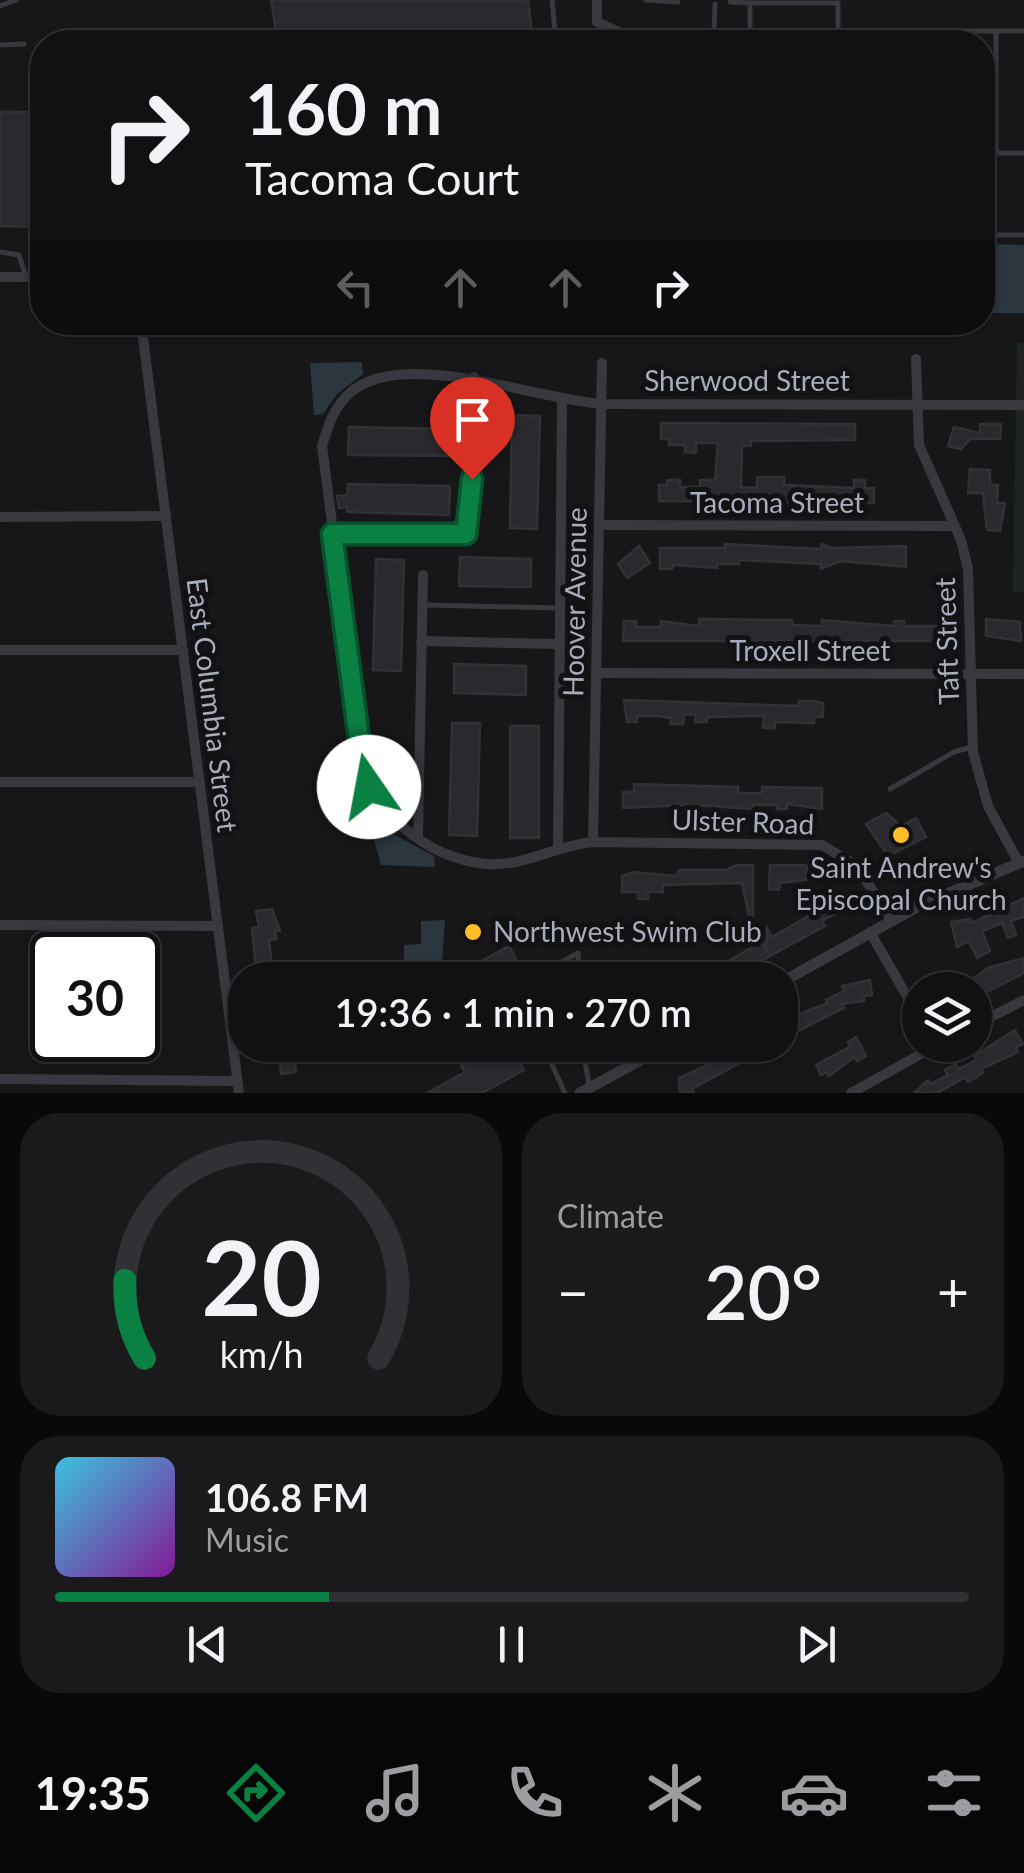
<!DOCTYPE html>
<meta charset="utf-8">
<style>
body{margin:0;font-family:Lato,sans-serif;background:#1a1a1d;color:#f1f3f6;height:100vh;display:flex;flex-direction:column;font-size:38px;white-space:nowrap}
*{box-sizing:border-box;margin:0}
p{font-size:32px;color:#9c9da0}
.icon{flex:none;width:55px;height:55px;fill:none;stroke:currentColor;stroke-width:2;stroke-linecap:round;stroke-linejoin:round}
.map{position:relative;height:1093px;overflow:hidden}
.sheet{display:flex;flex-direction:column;gap:20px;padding:20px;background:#09090b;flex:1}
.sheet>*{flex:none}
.top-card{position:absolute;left:30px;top:30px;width:965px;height:305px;border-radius:40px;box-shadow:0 2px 8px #0004,0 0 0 2px #303134;background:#111114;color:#f1f3f6;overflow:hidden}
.controls{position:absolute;left:902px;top:972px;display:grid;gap:20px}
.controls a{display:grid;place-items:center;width:90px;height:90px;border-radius:50%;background:#111114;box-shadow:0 2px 8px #0004,0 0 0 2px #303134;font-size:50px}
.speed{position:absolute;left:30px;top:932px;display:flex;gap:20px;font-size:50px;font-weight:700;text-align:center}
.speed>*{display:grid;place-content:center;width:130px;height:130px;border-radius:50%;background:#111114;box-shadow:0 2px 8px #0004,0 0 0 2px #303134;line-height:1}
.speed .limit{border:5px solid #111;border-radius:15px;background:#fff;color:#111}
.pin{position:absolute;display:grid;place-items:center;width:85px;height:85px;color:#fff;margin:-102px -42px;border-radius:50% 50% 50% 0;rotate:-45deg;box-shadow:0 0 10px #0007}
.pin .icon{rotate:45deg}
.me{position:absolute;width:110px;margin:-55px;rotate:348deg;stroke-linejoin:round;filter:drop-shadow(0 0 8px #0008)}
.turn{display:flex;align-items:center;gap:35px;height:210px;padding:0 50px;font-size:45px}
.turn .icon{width:130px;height:130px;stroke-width:2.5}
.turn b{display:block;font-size:70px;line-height:85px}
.lanes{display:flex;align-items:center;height:95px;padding:0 50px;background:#0003;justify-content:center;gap:50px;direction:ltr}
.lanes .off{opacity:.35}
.big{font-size:75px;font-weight:600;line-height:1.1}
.sheet .tile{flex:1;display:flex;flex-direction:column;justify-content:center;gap:15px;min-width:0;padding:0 35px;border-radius:40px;background:#1a1a1d}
.sheet .dial{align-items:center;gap:0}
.dial svg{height:260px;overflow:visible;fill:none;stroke:#303134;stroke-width:7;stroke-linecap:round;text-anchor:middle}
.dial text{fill:#f1f3f6;stroke:none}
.song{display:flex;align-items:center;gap:30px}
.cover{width:120px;height:120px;border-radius:15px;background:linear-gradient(135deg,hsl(190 70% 55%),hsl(290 70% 35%))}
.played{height:10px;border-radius:5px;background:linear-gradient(90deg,#0b8043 30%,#303134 30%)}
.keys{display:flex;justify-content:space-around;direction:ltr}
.heat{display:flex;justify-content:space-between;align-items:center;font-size:55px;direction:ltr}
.sheet .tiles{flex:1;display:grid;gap:20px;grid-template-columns:1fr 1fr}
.tile:last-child{grid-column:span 2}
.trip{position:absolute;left:228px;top:962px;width:570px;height:100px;border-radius:40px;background:#111114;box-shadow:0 2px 8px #0004,0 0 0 2px #303134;font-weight:600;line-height:100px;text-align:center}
.menu{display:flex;height:160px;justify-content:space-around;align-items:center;background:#070708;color:#9c9da0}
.menu .icon{width:70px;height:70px}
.menu .selected{color:#0b8043}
.menu b{font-size:45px;color:#f1f3f6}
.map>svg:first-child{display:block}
.green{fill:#1d251e}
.water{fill:#2c363f}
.building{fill:#2a2a2e;stroke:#313136;stroke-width:2.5}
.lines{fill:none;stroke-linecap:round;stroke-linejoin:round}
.service{stroke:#38393f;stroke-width:5}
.minor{stroke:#38393f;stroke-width:10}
.tertiary{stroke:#38393f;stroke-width:11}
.route-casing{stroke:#07532c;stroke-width:25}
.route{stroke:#0b8043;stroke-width:18}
.poi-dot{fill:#ffbd2a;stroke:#121215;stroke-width:4}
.labels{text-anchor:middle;stroke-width:10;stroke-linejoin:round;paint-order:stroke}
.street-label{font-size:28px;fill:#a8adbb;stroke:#121215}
.poi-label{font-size:28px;fill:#a8adbb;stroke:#121215}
</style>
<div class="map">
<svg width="1024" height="1093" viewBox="0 0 1024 1093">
<rect width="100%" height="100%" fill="#17171a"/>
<!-- green -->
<path class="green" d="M1017,343H1024V592H1013Z"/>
<!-- water -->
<g class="water">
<path d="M983,244L1024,245V313H983Z"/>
<path d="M362,362L363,374L337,394L323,414L314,415L310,363Z"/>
<path d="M380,827L434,856L435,867L381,865L371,830Z"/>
<path d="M445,920L442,964L404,963V945L421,944V921Z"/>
</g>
<!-- building -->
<g class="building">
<path d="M271,0H528L533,42H278Z"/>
<path d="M0,112H32V227L0,226Z"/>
<path d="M512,415L540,416L537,529L510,528Z"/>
<path d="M661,423L855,424V440L751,441V446H742L741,487L757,488V477H784V485L810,486L854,488V480H865V488H874V503L659,501V485H667V480H680V487H700V480H715L718,443H696V453L685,452V445H669V439H661Z"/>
<path d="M980,424H1001L1000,439H970L961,449L948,446L954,427L980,433Z"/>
<path d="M349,427L455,429L454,456L348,455Z"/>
<path d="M970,469L990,470V485H998L997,503H1005L1000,531L987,530L983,493H968Z"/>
<path d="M348,484L450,486L449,515L347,512V507L339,508L337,496L347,495Z"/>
<path d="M725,544L821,549L822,544L831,548L906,546V567L841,561L821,569V564L739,560V564H717V568L673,565L672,569H660V548H725Z"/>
<path d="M639,546L650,563L627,578L618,564Z"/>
<path d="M460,557L531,559V587L459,586Z"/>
<path d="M376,559L404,560L401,671L373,670Z"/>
<path d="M699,619L792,620V625L822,626V620L894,626V621H904V626H944L943,641H623L624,621H636V627H661V621L699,626Z"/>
<path d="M986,619L1020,622L1021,641L986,636Z"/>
<path d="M454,664L526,666V695L454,693Z"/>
<path d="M624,700L799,706V701H813L823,703V717H814V723L775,722V728H763L764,716L707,717V722H695L696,715L684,714L683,724H671V718L658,716H637V722H627Z"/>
<path d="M452,723H480L477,836L449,835Z"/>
<rect x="510" y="726" width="29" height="112"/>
<path d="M634,784L738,787V793H762V787L822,788V809L787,804V809H777V805H752V809L691,805L623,808V792H634Z"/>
<path d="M886,813L901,826L916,818L926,837L888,856L866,824Z"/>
<path d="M737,865H753V921H750L742,883L663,885V892H648V899H638V892H622V876L633,872L676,876L680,870H726Z"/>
<path d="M770,865H807L806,880L780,883L779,890L769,889Z"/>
<path d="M848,893L854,904L822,921L825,926L726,980H696L763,941L766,953L767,928L772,937Z"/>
<path d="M1024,898V917L1011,921L1016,935L1008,938L1002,923L982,931L990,951L977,958L969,941L957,947L951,922L970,919L972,923Z"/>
<path d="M272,909L280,931H275L276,939L269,940L272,966H279L280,980H257L252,928L259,927L256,911Z"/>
<path d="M509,946L516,959L489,978L478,980L471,967Z"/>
<path d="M1024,958V973L977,997L975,990H958L988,968Z"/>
<path d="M870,980L872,995L864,996V1001L842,1004L844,1008L798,1031L793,1022L799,1019L797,1015L828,1003L826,1000L844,991L842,986Z"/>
<path d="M1015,1030L1023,1044L1016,1047L1018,1052L981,1069L983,1073L968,1082L966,1077L937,1093H914L928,1080L930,1084L948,1075L945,1070L956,1064L959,1069L976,1060L974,1056Z"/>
<path d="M856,1037L866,1056L857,1061L854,1057L829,1076L826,1072L821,1075L816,1065L851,1046L848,1042Z"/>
<path d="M271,1045L293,1048L296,1072L281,1074L280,1061L273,1062Z"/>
<path d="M498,1045H510L524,1070L482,1093H427L465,1072L461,1066Z"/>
<path d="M737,1045H773L692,1089L694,1093H680L679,1078L740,1050Z"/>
</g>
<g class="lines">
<!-- service -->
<g class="service">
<path d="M552,0L556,42"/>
<path d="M646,0L678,2"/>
<path d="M730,2L750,3"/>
<path d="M838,3V30"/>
<path d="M0,6L16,0"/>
<path d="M714,31L715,4"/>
<path d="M750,31V3H838"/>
<path d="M926,31H1024"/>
<path d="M996,31V153H1024"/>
<path d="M115,42L137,36"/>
<path d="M581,42L602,28"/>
<path d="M620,42L621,33L926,31V42"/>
<path d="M0,45L24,44"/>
<path d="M982,235H1024"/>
<path d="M0,252L19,255L25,274"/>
<path d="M425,605L558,608"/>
<path d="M890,789L954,752L972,747"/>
<path d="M530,980L578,953L580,980"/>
<path d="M543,1045L565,1093"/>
<path d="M582,1045L589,1084"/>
</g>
<!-- minor -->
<g class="minor">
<path d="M597,0V22L621,33"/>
<path d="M0,277H42"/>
<path d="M141,322L239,1093"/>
<path d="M916,359L919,445L961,540L968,569L973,752L988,806L1019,863"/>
<path d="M0,517L166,516"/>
<path d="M599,525L955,526"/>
<path d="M333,534L466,535L471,516L474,377"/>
<path d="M421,641L558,644"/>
<path d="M0,650H183"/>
<path d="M596,673L1024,674"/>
<path d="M0,782H199"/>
<path d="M418,836L423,575"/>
<path d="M593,842L602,363"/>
<path d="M558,845L562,401"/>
<path d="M891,920L857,866L822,845L593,842C563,845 539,858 510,863C450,872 381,826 364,769L322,446C328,426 334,406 351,392C404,347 538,400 602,404L1024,405"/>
<path d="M0,925L218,926"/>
<path d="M870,932L920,1019"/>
<path d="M975,1025L1024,1000"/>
<path d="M0,1079L237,1081"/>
<path d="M851,1093L937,1045"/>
</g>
<!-- tertiary -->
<g class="tertiary">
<path d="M780,983L917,907L1024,861"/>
<path d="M580,1093L668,1045"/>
</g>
</g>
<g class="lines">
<!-- route casing -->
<g class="route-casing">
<path id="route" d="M369,787L360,746L332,534H466L472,479"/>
</g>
<!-- route -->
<use href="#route" class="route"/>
</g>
<!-- markers -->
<g class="poi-dot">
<circle cx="901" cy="835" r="10"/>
<circle cx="473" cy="932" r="10"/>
</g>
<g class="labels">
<!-- street labels -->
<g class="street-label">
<text x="747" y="391">Sherwood Street</text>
<text x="777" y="513">Tacoma Street</text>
<text transform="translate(575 602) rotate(-89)" y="10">Hoover Avenue</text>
<text transform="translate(947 641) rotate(-92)" y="10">Taft Street</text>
<text x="810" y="661">Troxell Street</text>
<text transform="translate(212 705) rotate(83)" y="10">East Columbia Street</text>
<text transform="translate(743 822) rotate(2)" y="10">Ulster Road</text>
</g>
<!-- poi labels -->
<g class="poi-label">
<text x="901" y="878">Saint Andrew's<tspan x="901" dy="32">Episcopal Church</tspan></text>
<text x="493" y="942" text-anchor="start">Northwest Swim Club</text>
</g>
</g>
</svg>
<div class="controls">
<a><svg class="icon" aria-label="layers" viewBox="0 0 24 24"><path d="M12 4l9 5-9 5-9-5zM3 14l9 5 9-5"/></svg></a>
</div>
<div class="speed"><div class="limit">30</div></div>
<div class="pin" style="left:472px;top:479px;background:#d93025"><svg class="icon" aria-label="arrive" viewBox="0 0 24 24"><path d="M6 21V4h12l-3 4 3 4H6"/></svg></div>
<svg class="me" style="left:369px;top:787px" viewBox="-20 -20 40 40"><circle r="19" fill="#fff"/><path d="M0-13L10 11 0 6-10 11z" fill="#0b8043"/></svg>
<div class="trip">19:36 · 1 min · 270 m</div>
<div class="top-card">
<div class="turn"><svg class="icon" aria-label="right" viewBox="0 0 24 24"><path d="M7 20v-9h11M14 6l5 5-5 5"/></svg><div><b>160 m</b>Tacoma Court</div></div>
<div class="lanes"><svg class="icon off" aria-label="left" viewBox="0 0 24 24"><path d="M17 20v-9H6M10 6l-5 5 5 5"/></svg><svg class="icon off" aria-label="ahead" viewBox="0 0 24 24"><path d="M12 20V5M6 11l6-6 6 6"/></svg><svg class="icon off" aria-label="ahead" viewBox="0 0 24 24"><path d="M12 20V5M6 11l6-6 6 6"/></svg><svg class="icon" aria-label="right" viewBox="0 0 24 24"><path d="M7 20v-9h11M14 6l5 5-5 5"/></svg></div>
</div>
</div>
<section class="sheet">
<div class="tiles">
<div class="tile dial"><svg viewBox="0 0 100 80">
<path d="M14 69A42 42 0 1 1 86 69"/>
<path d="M14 69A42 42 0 0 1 8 45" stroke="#0b8043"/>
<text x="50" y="56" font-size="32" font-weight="700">20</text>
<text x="50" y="72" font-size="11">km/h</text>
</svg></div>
<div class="tile"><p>Climate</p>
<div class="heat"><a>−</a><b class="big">20°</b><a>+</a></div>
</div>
<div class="tile">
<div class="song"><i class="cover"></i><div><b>106.8 FM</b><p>Music</p></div></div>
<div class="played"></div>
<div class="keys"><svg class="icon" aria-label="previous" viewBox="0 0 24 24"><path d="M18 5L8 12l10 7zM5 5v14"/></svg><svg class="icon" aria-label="pause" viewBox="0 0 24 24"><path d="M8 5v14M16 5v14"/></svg><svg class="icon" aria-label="next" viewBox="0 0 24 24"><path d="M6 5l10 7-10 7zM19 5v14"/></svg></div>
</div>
</div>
</section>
<nav class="menu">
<b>19:35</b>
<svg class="icon selected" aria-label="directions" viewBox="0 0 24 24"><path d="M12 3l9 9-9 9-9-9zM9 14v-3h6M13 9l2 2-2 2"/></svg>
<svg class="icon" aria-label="music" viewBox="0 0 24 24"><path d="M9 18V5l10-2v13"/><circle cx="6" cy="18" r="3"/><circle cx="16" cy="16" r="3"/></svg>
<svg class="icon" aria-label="phone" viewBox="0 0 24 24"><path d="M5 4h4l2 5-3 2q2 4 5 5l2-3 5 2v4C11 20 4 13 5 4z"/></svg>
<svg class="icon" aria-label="climate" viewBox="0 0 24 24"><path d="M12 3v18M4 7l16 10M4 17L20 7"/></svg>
<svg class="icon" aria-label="car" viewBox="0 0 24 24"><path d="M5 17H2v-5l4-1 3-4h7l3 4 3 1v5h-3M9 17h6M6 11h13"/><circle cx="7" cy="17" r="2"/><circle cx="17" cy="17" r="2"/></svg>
<svg class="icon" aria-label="filters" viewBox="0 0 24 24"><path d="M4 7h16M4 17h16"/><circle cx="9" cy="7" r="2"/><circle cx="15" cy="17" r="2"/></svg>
</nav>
